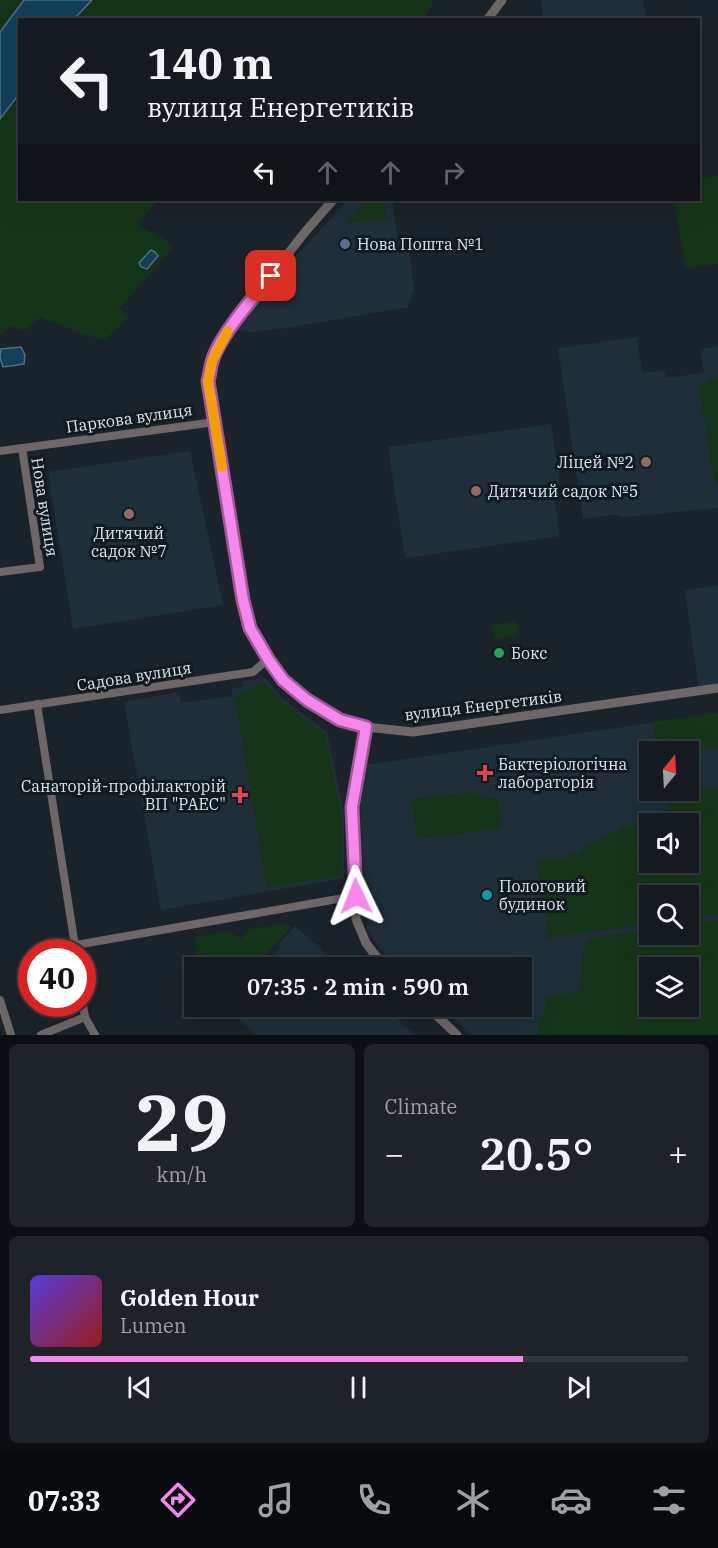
<!DOCTYPE html>
<meta charset="utf-8">
<style>
body{margin:0;font-family:"IBM Plex Serif",serif;background:#1d2329;color:#f1f3f6;height:100vh;display:flex;flex-direction:column;font-size:22px;white-space:nowrap}
*{box-sizing:border-box;margin:0}
p{font-size:20px;color:#9da1a5}
.icon{flex:none;width:33px;height:33px;fill:none;stroke:currentColor;stroke-width:2;stroke-linecap:round;stroke-linejoin:round}
.map{position:relative;height:1035px;overflow:hidden}
.details{display:flex;flex-direction:column;gap:9px;padding:9px;background:#0b0e12;flex:1}
.details>*{flex:none}
.hud{position:absolute;left:18px;top:18px;width:682px;height:183px;border-radius:0px;box-shadow:0 6px 24px #0002,0 0 0 2px #33383e;background:#141a20;color:#f1f3f6;overflow:hidden}
.needle{width:39px;rotate:18deg}
.tools{position:absolute;left:639px;top:741px;display:grid;gap:12px}
.tools a{display:grid;place-items:center;width:60px;height:60px;border-radius:0px;background:#141a20;box-shadow:0 6px 24px #0002,0 0 0 2px #33383e;font-size:30px}
.speed{position:absolute;left:18px;top:939px;display:flex;gap:12px;font-size:30px;font-weight:700;text-align:center}
.speed>*{display:grid;place-content:center;width:78px;height:78px;border-radius:50%;background:#141a20;box-shadow:0 6px 24px #0002,0 0 0 2px #33383e;line-height:1}
.speed .limit{border:9px solid #d22;background:#fff;color:#111}
.pin{position:absolute;display:grid;place-items:center;width:51px;height:51px;color:#fff;margin:-26px;border-radius:12px;box-shadow:0 3px 9px #0006}
.me{position:absolute;width:66px;margin:-33px;rotate:358deg;stroke-linejoin:round;filter:drop-shadow(0 0 4px #0008)}
.turn{display:flex;align-items:center;gap:21px;height:126px;padding:0 30px;font-size:27px}
.turn .icon{width:78px;height:78px;stroke-width:2.5}
.turn b{display:block;font-size:42px;line-height:51px}
.lanes{display:flex;align-items:center;height:57px;padding:0 30px;background:#0003;justify-content:center;gap:30px;direction:ltr}
.lanes .off{opacity:.35}
.big{font-size:45px;font-weight:600;line-height:1.1}
.details .widget{flex:1;display:flex;flex-direction:column;justify-content:center;gap:9px;min-width:0;padding:0 21px;border-radius:9px;background:#1d2329}
.details .dial{align-items:center;gap:0}
.dial b{font-size:78px;line-height:1}
.song{display:flex;align-items:center;gap:18px}
.cover{width:72px;height:72px;border-radius:9px;background:linear-gradient(135deg,hsl(250 70% 55%),hsl(0 70% 35%))}
.played{height:6px;border-radius:3px;background:linear-gradient(90deg,#f688ed 75%,#33383e 75%)}
.keys{display:flex;justify-content:space-around;direction:ltr}
.heat{display:flex;justify-content:space-between;align-items:center;font-size:33px;direction:ltr}
.details .tiles{flex:1;display:grid;gap:9px;grid-template-columns:1fr 1fr}
.widget:last-child{grid-column:span 2}
.trip{position:absolute;left:184px;top:957px;width:348px;height:60px;border-radius:0px;background:#141a20;box-shadow:0 6px 24px #0002,0 0 0 2px #33383e;font-weight:600;line-height:60px;text-align:center}
.tab-bar{display:flex;height:96px;justify-content:space-around;align-items:center;background:#080a0d;color:#9da1a5}
.tab-bar .icon{width:42px;height:42px}
.tab-bar .selected{color:#f688ed}
.tab-bar b{font-size:27px;color:#f1f3f6}
.map>svg:first-child{display:block}
.built{fill:#202e38;fill-rule:evenodd}
.green{fill:#143419;fill-rule:evenodd}
.water{fill:#133f5b;stroke:#507085;stroke-width:1.5}
.lines{fill:none;stroke-linecap:round;stroke-linejoin:round}
.minor{stroke:#6e6767;stroke-width:8}
.tertiary{stroke:#6e6767;stroke-width:9}
.route-casing{stroke:#a0589a;stroke-width:15}
.route{stroke:#f688ed;stroke-width:10}
.slow{stroke:#f59e0b;stroke-width:10}
.service-dot{fill:#5c6f8a;stroke:#111a20;stroke-width:2}
.education-dot{fill:#8d6e63;stroke:#111a20;stroke-width:2}
.leisure-dot{fill:#2e9e5b;stroke:#111a20;stroke-width:2}
.health-dot{fill:#e0444e;stroke:#111a20;stroke-width:2}
.culture-dot{fill:#0f9aa8;stroke:#111a20;stroke-width:2}
.labels{text-anchor:middle;stroke-width:6;stroke-linejoin:round;paint-order:stroke}
.poi-label{font-size:16px;fill:#dde3e7;stroke:#111a20;text-anchor:start}
.street-label{font-size:16px;fill:#dde3e7;stroke:#111a20}
</style>
<div class="map">
<svg width="718" height="1035" viewBox="0 0 718 1035">
<rect width="100%" height="100%" fill="#1b232a"/>
<!-- built -->
<g class="built">
<path d="M541,0H643L646,19H543Z"/>
<path d="M348,200H392L398,241L409,248L414,289L408,307L287,328L252,332L229,329Z"/>
<path d="M637,337L642,373L664,370L666,378L704,373L700,349L718,346V508L624,517L618,515H612L583,519L558,348Z"/>
<path d="M551,424L561,490L553,492L560,536L405,558L388,447Z"/>
<path d="M190,451L223,605L73,629L48,472Z"/>
<path d="M718,585V688L699,691L685,590Z"/>
<path d="M265,678L284,700L327,732L344,814V878L161,910L124,702L179,692L181,703L232,696V688L243,687L242,681Z"/>
<path d="M718,713V1035H472L441,1007L522,1006V968L399,967L380,949L367,928L360,805L366,765ZM650,752H688V790H650ZM650,824H688V862H650ZM650,896H688V934H650ZM650,968H688V1006H650Z"/>
<path d="M295,926L338,964L342,967H262L281,947L279,944Z"/>
<path d="M227,1006L384,1007L415,1035H256L226,1007Z"/>
</g>
<!-- green -->
<g class="green">
<path d="M0,0H24L0,32Z"/>
<path d="M92,0H434L424,19L74,20Z"/>
<path d="M19,94L20,200H158L137,225L164,239L174,247L119,308L128,318L104,340L78,332L40,317L24,331L10,326L0,336V119Z"/>
<path d="M718,176V264L686,268L674,200H699V178Z"/>
<path d="M365,200H384L387,218L346,223Z"/>
<path d="M718,377V485L714,478L700,393C703,383 707,379 718,377Z"/>
<path d="M517,621L519,635L494,639L491,625Z"/>
<path d="M264,681L282,702L325,734L341,813V876L267,888L235,697Z"/>
<path d="M718,713V747L688,752L657,751L653,722Z"/>
<path d="M718,787V915L689,919L688,896H650L649,924L546,938L548,929L536,862L568,857L580,851L601,838L663,811L683,792ZM650,824H688V862H650Z"/>
<path d="M474,792L485,799L497,797L502,828L417,839L412,799Z"/>
<path d="M718,920V1035H539L538,1024L545,1012L546,998L580,990L583,947L592,938L649,930L650,934H688L689,925ZM650,968H688V1006H650Z"/>
<path d="M286,923L291,927L254,967H200L194,937L229,931L242,940L245,930Z"/>
</g>
<!-- water -->
<g class="water">
<path d="M24,0H92L74,19L20,20L19,94L0,119V32Z"/>
<path d="M151,250L155,252L158,256L147,269L141,267L139,263Z"/>
<path d="M21,347L25,355L24,364L3,367L0,358L1,349Z"/>
</g>
<g class="lines">
<!-- minor -->
<g class="minor">
<path d="M0,451L215,422"/>
<path d="M0,572L40,567L22,448"/>
<path d="M37,704L76,952"/>
<path d="M0,710L253,672L268,659"/>
<path d="M76,945L355,896"/>
<path d="M0,1000L11,1035"/>
<path d="M82,1000L85,1017L95,1035"/>
<path d="M41,1035L85,1017"/>
</g>
<!-- tertiary -->
<g class="tertiary">
<path d="M487,20L502,0"/>
<path d="M333,200L305,232L229,329L212,361L208,381L243,600L250,628L268,659L283,680L307,700L340,720L366,727L413,732L718,688"/>
<path d="M366,727L352,807L356,919L366,943L385,968"/>
<path d="M427,1006L457,1035"/>
</g>
</g>
<g class="lines">
<!-- route casing -->
<g class="route-casing">
<path id="route" d="M271,276C253,298 219,336 212,362C210,368 210,375 208,381L243,600L250,628L268,659L283,680L307,700L340,720L366,727L352,807L356,896"/>
</g>
<!-- route -->
<use href="#route" class="route"/>
<!-- slow -->
<path class="slow" d="M222,467L208,381L212,361L228,331"/>
</g>
<!-- markers -->
<circle class="service-dot" cx="345" cy="244" r="6"/>
<g class="education-dot">
<circle cx="646" cy="462" r="6"/>
<circle cx="476" cy="491" r="6"/>
<circle cx="129" cy="514" r="6"/>
</g>
<circle class="leisure-dot" cx="499" cy="653" r="6"/>
<g class="health-dot">
<path d="M482 764h6v6h6v6h-6v6h-6v-6h-6v-6h6z"/>
<path d="M237 786h6v6h6v6h-6v6h-6v-6h-6v-6h6z"/>
</g>
<circle class="culture-dot" cx="487" cy="895" r="6"/>
<g class="labels">
<!-- poi labels -->
<g class="poi-label">
<text x="357" y="250">Нова Пошта №1</text>
<text x="634" y="468" text-anchor="end">Ліцей №2</text>
<text x="488" y="497">Дитячий садок №5</text>
<text x="129" y="539" text-anchor="middle">Дитячий<tspan x="129" dy="18">садок №7</tspan></text>
<text x="511" y="659">Бокс</text>
<text x="498" y="770">Бактеріологічна<tspan x="498" dy="18">лабораторія</tspan></text>
<text x="226" y="792" text-anchor="end">Санаторій-профілакторій<tspan x="226" dy="18">ВП "РАЕС"</tspan></text>
<text x="499" y="892">Пологовий<tspan x="499" dy="18">будинок</tspan></text>
</g>
<!-- street labels -->
<g class="street-label">
<text transform="translate(129 418) rotate(-8)" y="6">Паркова вулиця</text>
<text transform="translate(45 507) rotate(81)" y="6">Нова вулиця</text>
<text transform="translate(134 676) rotate(-9)" y="6">Садова вулиця</text>
<text transform="translate(483 705) rotate(-7)" y="6">вулиця Енергетиків</text>
</g>
</g>
</svg>
<div class="tools">
<a><svg class="needle" viewBox="-14 -14 28 28"><path d="M0-13l5 13h-10z" fill="#e53935"/><path d="M0 13l5-13h-10z" fill="#9da1a5"/></svg></a>
<a><svg class="icon" aria-label="sound" viewBox="0 0 24 24"><path d="M4 9h4l5-4v14l-5-4H4zM17 9q2 3 0 6"/></svg></a>
<a><svg class="icon" aria-label="search" viewBox="0 0 24 24"><circle cx="10" cy="10" r="6"/><path d="M15 15l6 6"/></svg></a>
<a><svg class="icon" aria-label="layers" viewBox="0 0 24 24"><path d="M12 4l9 5-9 5-9-5zM3 14l9 5 9-5"/></svg></a>
</div>
<div class="speed"><div class="limit">40</div></div>
<div class="pin" style="left:271px;top:276px;background:#d93025"><svg class="icon" aria-label="arrive" viewBox="0 0 24 24"><path d="M6 21V4h12l-3 4 3 4H6"/></svg></div>
<svg class="me" style="left:356px;top:896px" viewBox="-20 -20 40 40"><path d="M0-17L14 15 0 8-14 15z" fill="#f688ed" stroke="#fff" stroke-width="4"/></svg>
<div class="trip">07:35 · 2 min · 590 m</div>
<div class="hud">
<div class="turn"><svg class="icon" aria-label="left" viewBox="0 0 24 24"><path d="M17 20v-9H6M10 6l-5 5 5 5"/></svg><div><b>140 m</b>вулиця Енергетиків</div></div>
<div class="lanes"><svg class="icon" aria-label="left" viewBox="0 0 24 24"><path d="M17 20v-9H6M10 6l-5 5 5 5"/></svg><svg class="icon off" aria-label="ahead" viewBox="0 0 24 24"><path d="M12 20V5M6 11l6-6 6 6"/></svg><svg class="icon off" aria-label="ahead" viewBox="0 0 24 24"><path d="M12 20V5M6 11l6-6 6 6"/></svg><svg class="icon off" aria-label="right" viewBox="0 0 24 24"><path d="M7 20v-9h11M14 6l5 5-5 5"/></svg></div>
</div>
</div>
<section class="details">
<div class="tiles">
<div class="widget dial"><b>29</b><p>km/h</p></div>
<div class="widget"><p>Climate</p>
<div class="heat"><a>−</a><b class="big">20.5°</b><a>+</a></div>
</div>
<div class="widget">
<div class="song"><i class="cover"></i><div><b>Golden Hour</b><p>Lumen</p></div></div>
<div class="played"></div>
<div class="keys"><svg class="icon" aria-label="previous" viewBox="0 0 24 24"><path d="M18 5L8 12l10 7zM5 5v14"/></svg><svg class="icon" aria-label="pause" viewBox="0 0 24 24"><path d="M8 5v14M16 5v14"/></svg><svg class="icon" aria-label="next" viewBox="0 0 24 24"><path d="M6 5l10 7-10 7zM19 5v14"/></svg></div>
</div>
</div>
</section>
<nav class="tab-bar">
<b>07:33</b>
<svg class="icon selected" aria-label="directions" viewBox="0 0 24 24"><path d="M12 3l9 9-9 9-9-9zM9 14v-3h6M13 9l2 2-2 2"/></svg>
<svg class="icon" aria-label="music" viewBox="0 0 24 24"><path d="M9 18V5l10-2v13"/><circle cx="6" cy="18" r="3"/><circle cx="16" cy="16" r="3"/></svg>
<svg class="icon" aria-label="phone" viewBox="0 0 24 24"><path d="M5 4h4l2 5-3 2q2 4 5 5l2-3 5 2v4C11 20 4 13 5 4z"/></svg>
<svg class="icon" aria-label="climate" viewBox="0 0 24 24"><path d="M12 3v18M4 7l16 10M4 17L20 7"/></svg>
<svg class="icon" aria-label="car" viewBox="0 0 24 24"><path d="M5 17H2v-5l4-1 3-4h7l3 4 3 1v5h-3M9 17h6M6 11h13"/><circle cx="7" cy="17" r="2"/><circle cx="17" cy="17" r="2"/></svg>
<svg class="icon" aria-label="filters" viewBox="0 0 24 24"><path d="M4 7h16M4 17h16"/><circle cx="9" cy="7" r="2"/><circle cx="15" cy="17" r="2"/></svg>
</nav>
